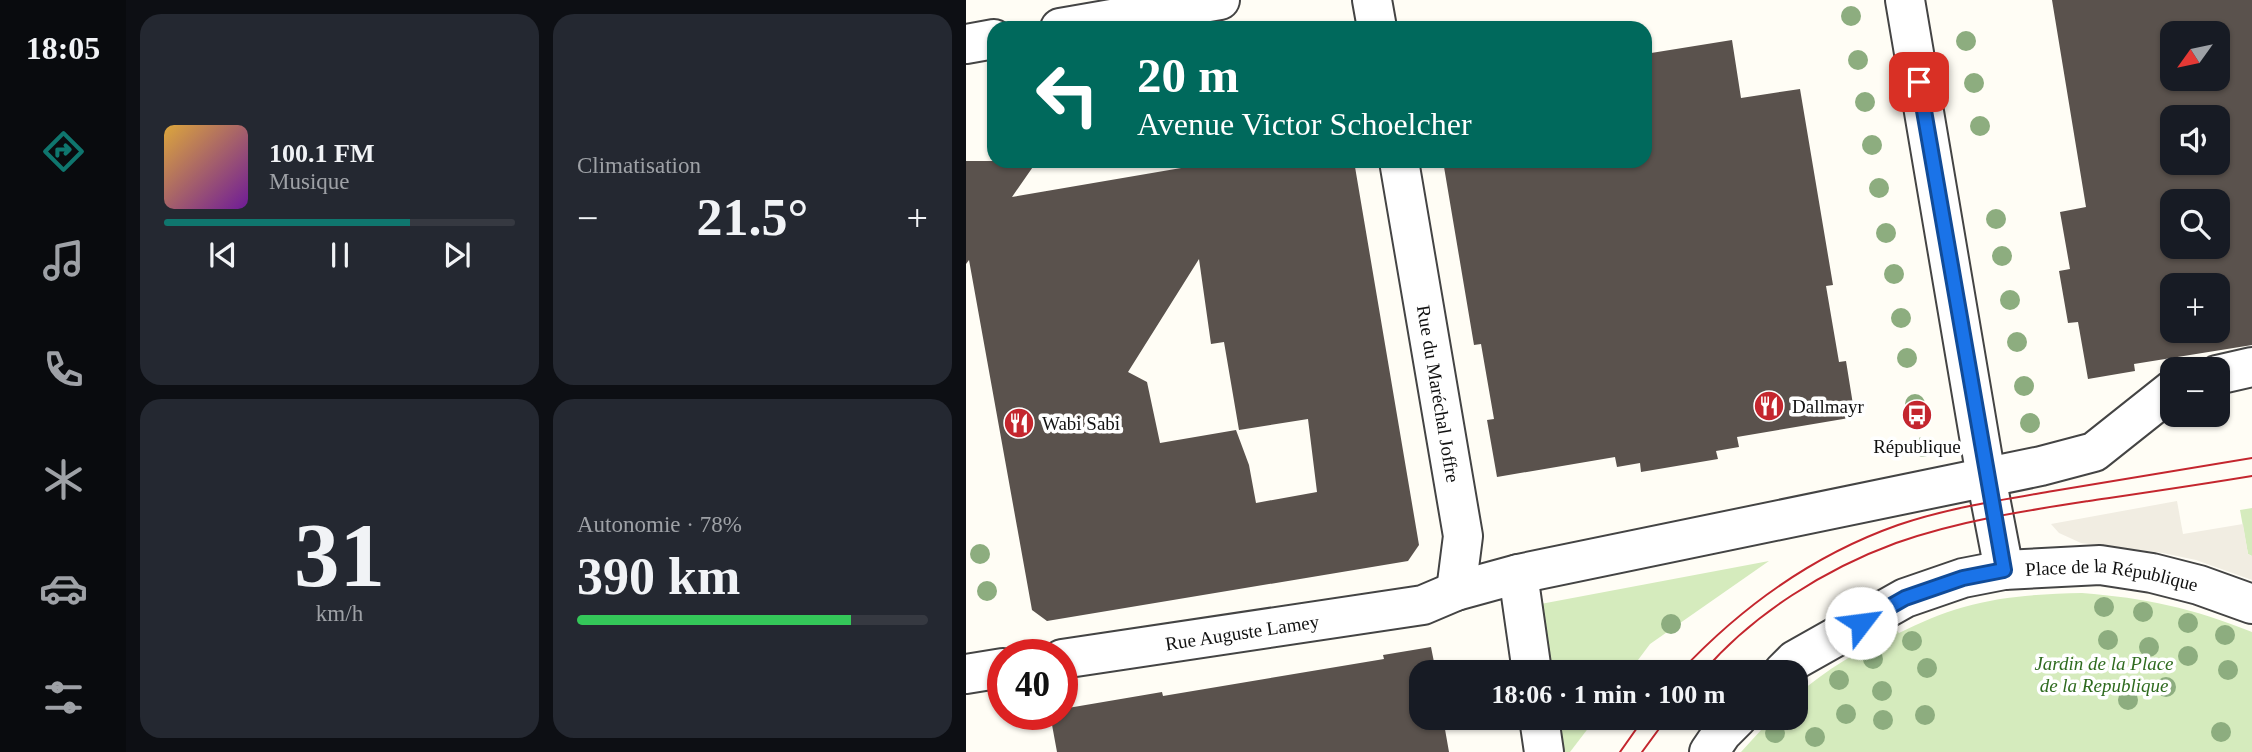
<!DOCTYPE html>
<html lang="fr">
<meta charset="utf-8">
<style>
body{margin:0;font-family:"Times New Roman",serif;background:#242831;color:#f1f3f6;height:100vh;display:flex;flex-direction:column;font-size:26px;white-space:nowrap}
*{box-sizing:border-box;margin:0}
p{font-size:23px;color:#9ea1a6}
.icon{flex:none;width:38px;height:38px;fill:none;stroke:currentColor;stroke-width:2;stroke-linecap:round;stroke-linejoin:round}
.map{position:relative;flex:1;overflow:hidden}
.panel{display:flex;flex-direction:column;gap:14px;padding:14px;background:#0d0f14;width:840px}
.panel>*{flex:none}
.guide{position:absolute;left:21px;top:21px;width:665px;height:147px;border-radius:21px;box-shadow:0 2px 5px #0004;background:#00695c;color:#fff;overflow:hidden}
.needle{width:46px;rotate:237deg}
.fabs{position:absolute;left:1194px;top:21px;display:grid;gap:14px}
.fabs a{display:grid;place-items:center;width:70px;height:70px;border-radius:14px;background:#171b24;box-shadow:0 2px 5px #0004;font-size:35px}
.speed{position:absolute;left:21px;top:639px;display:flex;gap:14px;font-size:35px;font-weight:700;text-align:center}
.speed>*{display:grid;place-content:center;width:91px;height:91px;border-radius:50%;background:#171b24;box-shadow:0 2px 5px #0004;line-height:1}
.speed .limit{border:10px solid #d22;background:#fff;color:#111}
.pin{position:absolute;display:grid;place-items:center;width:60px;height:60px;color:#fff;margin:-30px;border-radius:14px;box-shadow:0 4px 10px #0006}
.me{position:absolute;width:77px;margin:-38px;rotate:60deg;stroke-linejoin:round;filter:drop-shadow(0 0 5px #0008)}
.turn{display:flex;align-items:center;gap:24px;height:147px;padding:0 35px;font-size:32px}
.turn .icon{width:91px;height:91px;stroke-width:2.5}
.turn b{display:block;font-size:49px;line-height:60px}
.big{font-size:52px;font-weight:800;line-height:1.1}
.panel .tile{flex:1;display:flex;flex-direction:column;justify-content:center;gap:10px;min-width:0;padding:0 24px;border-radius:21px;background:#242831}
.panel .dial{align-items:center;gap:0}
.dial b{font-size:91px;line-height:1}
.song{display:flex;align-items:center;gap:21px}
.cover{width:84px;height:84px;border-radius:10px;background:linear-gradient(135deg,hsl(40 70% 55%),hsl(280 70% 35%))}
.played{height:7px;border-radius:4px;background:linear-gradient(90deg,#0f766e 70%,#363941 70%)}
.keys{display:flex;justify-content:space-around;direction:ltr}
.heat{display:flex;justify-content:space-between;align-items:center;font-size:38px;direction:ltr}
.charge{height:10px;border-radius:5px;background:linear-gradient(90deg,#34c759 78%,#363941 0)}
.panel .tiles{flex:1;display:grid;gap:14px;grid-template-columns:repeat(2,1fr)}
.trip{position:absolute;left:443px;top:660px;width:399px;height:70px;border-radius:21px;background:#171b24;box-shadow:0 2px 5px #0004;font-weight:800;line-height:70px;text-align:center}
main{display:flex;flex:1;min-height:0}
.tab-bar{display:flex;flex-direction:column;width:126px;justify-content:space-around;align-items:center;background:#090b0e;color:#9ea1a6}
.tab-bar .icon{width:49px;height:49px}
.tab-bar .selected{color:#0f766e}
.tab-bar b{font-size:32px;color:#f1f3f6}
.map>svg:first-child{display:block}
.green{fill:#d5ebbd}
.plaza{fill:#f1ede2}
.building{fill:#5a524d;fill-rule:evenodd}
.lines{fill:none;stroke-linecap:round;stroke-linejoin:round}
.minor-casing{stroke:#444;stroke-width:42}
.minor{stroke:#fff;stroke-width:38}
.tram{stroke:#c4262e;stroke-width:2}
.tree{fill:#8dad7f}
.route-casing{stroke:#114b97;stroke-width:18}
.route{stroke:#1a73e8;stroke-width:12}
.labels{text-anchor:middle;stroke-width:7;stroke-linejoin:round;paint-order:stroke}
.street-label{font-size:19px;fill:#111;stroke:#fff}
.poi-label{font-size:19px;fill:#111;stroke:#fff;text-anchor:start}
.park-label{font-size:19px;font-style:italic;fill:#2f6b1f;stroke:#fff}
</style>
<main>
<nav class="tab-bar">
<b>18:05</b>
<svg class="icon selected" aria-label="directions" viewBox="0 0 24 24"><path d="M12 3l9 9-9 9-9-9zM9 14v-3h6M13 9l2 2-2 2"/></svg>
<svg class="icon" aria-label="music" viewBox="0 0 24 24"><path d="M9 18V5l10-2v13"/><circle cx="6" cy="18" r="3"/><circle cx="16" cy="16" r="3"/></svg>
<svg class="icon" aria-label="phone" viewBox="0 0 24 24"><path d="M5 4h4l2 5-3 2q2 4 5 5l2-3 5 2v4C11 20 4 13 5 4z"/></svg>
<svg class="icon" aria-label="climate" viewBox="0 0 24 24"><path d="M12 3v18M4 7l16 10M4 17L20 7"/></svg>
<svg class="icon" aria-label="car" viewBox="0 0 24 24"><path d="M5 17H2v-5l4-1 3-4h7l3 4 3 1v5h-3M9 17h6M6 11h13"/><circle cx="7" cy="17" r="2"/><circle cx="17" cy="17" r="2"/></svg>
<svg class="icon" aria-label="filters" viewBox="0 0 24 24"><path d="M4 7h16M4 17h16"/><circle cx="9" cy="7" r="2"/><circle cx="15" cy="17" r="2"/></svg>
</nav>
<section class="panel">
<div class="tiles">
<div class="tile">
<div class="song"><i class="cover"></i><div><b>100.1 FM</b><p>Musique</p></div></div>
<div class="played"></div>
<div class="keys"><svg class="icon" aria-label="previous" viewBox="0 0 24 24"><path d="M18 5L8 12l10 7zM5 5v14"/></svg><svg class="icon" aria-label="pause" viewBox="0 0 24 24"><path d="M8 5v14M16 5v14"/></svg><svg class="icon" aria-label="next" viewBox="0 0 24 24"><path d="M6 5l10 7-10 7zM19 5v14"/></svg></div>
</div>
<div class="tile"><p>Climatisation</p>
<div class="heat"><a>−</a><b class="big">21.5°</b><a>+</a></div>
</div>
<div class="tile dial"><b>31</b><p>km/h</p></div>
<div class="tile"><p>Autonomie · 78%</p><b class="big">390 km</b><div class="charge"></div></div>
</div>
</section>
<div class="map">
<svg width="1286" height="752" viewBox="0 0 1286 752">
<rect width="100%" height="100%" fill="#fffdf5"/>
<!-- green -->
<g class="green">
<path d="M1286,508V556L1282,554L1274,510Z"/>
<path d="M803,561L684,644L663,672H574L564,606Z"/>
<path d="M1116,593C1180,598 1226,608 1286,632V752H775L806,718H830V696C860,669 895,650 931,631L933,633C954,623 975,613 998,607C1036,596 1076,594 1116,593Z"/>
<path d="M581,718H630L604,752H587Z"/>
</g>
<!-- plaza -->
<path class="plaza" d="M1211,501L1217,534L1277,524L1282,554L1286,556V580L1230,560L1197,553L1115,543L1093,533L1085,524Z"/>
<!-- building -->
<g class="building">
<path d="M1086,0H1286V345L1168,364L1169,371L1122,379L1112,322L1102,323L1093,271L1104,269L1094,212L1120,207ZM1206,33H1251V79H1206ZM1206,117H1251V163H1206ZM1206,201H1251V247H1206ZM1206,285H1251V331H1206Z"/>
<path d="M766,40L775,98L834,89L867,285L860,286L867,327L873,362L880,361L889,417L771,437L773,447L750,451L752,459L675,472L674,463L651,467L649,457L531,477L521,420L528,419L515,344L508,345L477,161H679V54Z"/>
<path d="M0,161H71L46,197L256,161H388L453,545L442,561L81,621L66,610L3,260L0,264ZM233,259L245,344L258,342L273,430L342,419L351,492L290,503L283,465L270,430L194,443L181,382L162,372Z"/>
<path d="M465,647L470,672H455V718H477L483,752H91L84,714H96V709L196,692L197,696L418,659L417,655Z"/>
</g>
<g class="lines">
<!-- minor casing -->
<g class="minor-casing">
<g id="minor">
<path d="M406,0L411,28"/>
<path d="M939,0L1020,477L1038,570"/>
<path d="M94,28L254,0"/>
<path d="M0,44L28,39"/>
<path id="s1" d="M433,161L497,536L490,591"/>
<path d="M1251,375L1286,367"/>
<path d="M552,574L566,672"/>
<path id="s2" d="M96,659L457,605L490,591L552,574L1075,466L1128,452L1206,390"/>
<path id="s3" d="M817,672L829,660L939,598L997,578L1038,570L1134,565L1186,573L1233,585L1286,604"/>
<path d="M0,674L37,668"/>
<path d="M573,718L578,752"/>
<path d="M743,752L756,733L771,718"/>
</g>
</g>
<!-- minor -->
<use href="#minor" class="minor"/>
<!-- tram -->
<g class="tram">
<path d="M714,672C775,607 847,555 932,525C982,508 1035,500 1087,491C1153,480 1220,469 1286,458"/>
<path d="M737,672C787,614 859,569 930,543C992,521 1058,511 1123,501C1177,493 1232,485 1286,476"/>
<path d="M654,752L678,718"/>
<path d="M676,752L701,718"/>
</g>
</g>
<!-- trees -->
<g class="tree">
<circle cx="885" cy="16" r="10"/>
<circle cx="1000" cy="41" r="10"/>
<circle cx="892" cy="60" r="10"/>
<circle cx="1008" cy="83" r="10"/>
<circle cx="899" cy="102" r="10"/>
<circle cx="1014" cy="126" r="10"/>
<circle cx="906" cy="145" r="10"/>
<circle cx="913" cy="188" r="10"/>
<circle cx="1030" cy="219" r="10"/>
<circle cx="920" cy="233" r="10"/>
<circle cx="1036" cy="256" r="10"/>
<circle cx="928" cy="274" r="10"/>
<circle cx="1044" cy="300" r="10"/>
<circle cx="935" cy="318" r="10"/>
<circle cx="1051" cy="342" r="10"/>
<circle cx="941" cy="358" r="10"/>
<circle cx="1058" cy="386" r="10"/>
<circle cx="949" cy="404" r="10"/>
<circle cx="1064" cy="423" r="10"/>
<circle cx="957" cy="447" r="10"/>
<circle cx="14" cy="554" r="10"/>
<circle cx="21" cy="591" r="10"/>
<circle cx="1138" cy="607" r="10"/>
<circle cx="1177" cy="612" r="10"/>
<circle cx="1222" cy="623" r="10"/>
<circle cx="705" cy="624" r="10"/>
<circle cx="1259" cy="635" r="10"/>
<circle cx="1142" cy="640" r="10"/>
<circle cx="946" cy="641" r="10"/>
<circle cx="1183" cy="647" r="10"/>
<circle cx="1222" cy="656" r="10"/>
<circle cx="907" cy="659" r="10"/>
<circle cx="961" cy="668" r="10"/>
<circle cx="1262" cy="670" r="10"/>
<circle cx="873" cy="680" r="10"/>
<circle cx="1200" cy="687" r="10"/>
<circle cx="916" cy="691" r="10"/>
<circle cx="1162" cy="700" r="10"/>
<circle cx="880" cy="714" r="10"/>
<circle cx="959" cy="715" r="10"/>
<circle cx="917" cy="720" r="10"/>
<circle cx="1255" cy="732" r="10"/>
<circle cx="809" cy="733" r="10"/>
<circle cx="849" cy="737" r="10"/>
</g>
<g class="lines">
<!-- route casing -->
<g class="route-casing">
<path id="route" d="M895,623L939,598L997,578L1038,570L953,82"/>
</g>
<!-- route -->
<use href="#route" class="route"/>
</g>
<!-- icons -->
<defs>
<g id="restaurant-disc" transform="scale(1.575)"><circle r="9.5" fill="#c4262e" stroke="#fff"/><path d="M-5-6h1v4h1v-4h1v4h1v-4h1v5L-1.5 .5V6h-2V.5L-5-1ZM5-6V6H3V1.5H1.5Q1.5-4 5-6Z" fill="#fff"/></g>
<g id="bus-disc" transform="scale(1.575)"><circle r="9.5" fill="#c4262e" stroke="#fff"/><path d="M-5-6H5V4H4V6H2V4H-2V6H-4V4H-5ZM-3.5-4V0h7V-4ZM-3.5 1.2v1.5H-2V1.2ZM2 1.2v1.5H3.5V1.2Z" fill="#fff"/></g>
</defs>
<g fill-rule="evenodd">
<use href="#restaurant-disc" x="803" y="406"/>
<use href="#bus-disc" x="951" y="415"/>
<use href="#restaurant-disc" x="53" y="423"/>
</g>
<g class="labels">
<!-- street labels -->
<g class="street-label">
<text dy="7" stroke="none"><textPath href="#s1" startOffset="236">Rue du Maréchal Joffre</textPath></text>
<text dy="7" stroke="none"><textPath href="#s3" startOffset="355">Place de la République</textPath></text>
<text dy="7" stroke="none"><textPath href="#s2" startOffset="182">Rue Auguste Lamey</textPath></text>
</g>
<!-- poi labels -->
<g class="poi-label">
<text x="826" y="413">Dallmayr</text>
<text x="76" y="430">Wabi Sabi</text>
<text x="951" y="453" text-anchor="middle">République</text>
</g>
<!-- park labels -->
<g class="park-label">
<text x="1138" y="670">Jardin de la Place<tspan x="1138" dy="22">de la Republique</tspan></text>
</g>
</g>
</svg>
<div class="fabs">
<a><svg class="needle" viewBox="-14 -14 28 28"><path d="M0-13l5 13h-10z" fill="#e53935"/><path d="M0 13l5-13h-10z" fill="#9ea1a6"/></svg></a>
<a><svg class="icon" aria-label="sound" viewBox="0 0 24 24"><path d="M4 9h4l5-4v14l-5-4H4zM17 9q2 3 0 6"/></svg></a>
<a><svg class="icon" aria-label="search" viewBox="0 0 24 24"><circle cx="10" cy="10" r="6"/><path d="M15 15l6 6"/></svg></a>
<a>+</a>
<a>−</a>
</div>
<div class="speed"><div class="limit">40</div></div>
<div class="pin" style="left:953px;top:82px;background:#d93025"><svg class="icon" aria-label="arrive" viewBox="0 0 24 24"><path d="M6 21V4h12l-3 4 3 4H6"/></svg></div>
<svg class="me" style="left:895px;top:623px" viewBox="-20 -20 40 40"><circle r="19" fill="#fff"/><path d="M0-13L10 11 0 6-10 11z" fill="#1a73e8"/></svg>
<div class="trip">18:06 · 1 min · 100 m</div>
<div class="guide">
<div class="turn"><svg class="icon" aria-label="left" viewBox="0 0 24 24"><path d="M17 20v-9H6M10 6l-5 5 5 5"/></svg><div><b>20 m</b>Avenue Victor Schoelcher</div></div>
</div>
</div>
</main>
